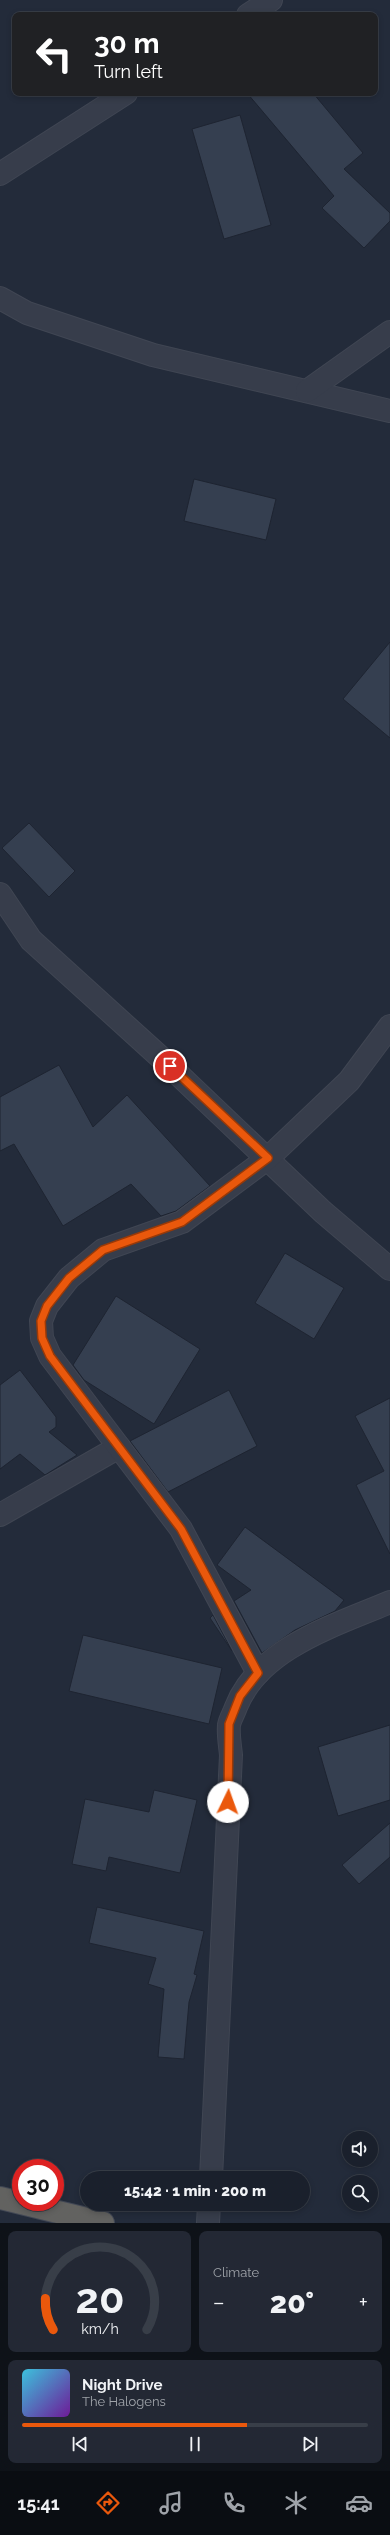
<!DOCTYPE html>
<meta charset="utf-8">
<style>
body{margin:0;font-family:Raleway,sans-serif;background:#232834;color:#f1f3f6;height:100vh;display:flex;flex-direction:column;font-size:15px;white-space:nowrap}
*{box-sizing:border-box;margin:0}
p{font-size:13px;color:#9fa3a9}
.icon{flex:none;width:22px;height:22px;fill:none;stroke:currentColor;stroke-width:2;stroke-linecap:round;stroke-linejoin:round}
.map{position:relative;height:2223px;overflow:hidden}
.drawer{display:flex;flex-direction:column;gap:8px;padding:8px;background:#0e1218;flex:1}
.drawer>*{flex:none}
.guide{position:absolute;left:12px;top:12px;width:366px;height:84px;border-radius:8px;box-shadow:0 2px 6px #0003,0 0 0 1px #383e48;background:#202124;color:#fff;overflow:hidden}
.buttons{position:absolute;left:342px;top:2131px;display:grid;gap:8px}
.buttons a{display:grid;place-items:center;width:36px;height:36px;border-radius:50%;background:#1a202c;box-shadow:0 2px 6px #0003,0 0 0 1px #383e48;font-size:20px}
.speed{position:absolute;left:12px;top:2159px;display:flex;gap:8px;font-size:20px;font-weight:700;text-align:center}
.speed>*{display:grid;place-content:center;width:52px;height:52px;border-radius:50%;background:#1a202c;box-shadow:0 2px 6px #0003,0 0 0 1px #383e48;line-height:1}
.speed .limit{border:6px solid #d22;background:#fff;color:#111}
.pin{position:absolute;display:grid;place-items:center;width:34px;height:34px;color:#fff;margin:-17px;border:2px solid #fff;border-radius:50%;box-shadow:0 1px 4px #0007}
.me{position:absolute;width:44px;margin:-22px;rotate:3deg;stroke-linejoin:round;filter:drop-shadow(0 0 3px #0008)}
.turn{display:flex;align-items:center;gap:14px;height:84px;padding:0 16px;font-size:18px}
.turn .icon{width:52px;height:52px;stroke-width:2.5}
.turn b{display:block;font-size:28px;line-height:34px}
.big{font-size:30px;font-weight:800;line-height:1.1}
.drawer .widget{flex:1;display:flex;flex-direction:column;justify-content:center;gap:6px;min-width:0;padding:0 14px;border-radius:8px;background:#232834}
.drawer .dial{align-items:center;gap:0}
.dial svg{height:104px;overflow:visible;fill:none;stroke:#383e48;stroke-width:7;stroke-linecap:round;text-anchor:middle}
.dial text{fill:#f1f3f6;stroke:none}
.song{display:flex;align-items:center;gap:12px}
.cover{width:48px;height:48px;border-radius:6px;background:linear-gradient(135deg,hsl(190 70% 55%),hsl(280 70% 35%))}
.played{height:4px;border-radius:2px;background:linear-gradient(90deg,#ea580c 65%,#383e48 65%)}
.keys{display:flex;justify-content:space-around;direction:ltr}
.heat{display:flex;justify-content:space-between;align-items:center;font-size:22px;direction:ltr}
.drawer .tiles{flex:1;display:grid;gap:8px;grid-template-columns:1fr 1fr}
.widget:last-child{grid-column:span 2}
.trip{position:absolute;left:80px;top:2171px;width:230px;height:40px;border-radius:20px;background:#1a202c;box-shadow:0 2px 6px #0003,0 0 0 1px #383e48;font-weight:800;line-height:40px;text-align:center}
.tab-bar{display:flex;height:64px;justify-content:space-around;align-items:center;background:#0a0d12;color:#9fa3a9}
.tab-bar .icon{width:28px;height:28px}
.tab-bar .active{color:#ea580c}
.tab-bar b{font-size:18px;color:#f1f3f6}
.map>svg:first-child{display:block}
.building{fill:#353f50;stroke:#1e2431}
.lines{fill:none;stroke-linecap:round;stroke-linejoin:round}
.minor-casing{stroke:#404653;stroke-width:24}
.trunk-casing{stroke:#424855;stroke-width:24}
.minor{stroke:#373d4b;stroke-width:22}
.trunk{stroke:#626260;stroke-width:22}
.route-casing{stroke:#983908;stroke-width:10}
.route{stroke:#ea580c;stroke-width:7}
</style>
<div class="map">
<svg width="390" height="2223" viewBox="0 0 390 2223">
<rect width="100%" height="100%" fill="#232b3a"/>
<!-- building -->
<g class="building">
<path d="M247,93H313L363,153L344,169L390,213V221L364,248L322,208L334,196Z"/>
<path d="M240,115L271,225L224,239L192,129Z"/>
<path d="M194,479L276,499L266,540L184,521Z"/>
<path d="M390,642V738L343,699Z"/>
<path d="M29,823L75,871L49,897L2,848Z"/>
<path d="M59,1065L93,1127L127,1095L210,1186L176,1211L161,1216L131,1184L63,1226L14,1144L0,1151V1097Z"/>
<path d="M285,1253L344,1288L314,1339L255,1303Z"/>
<path d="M116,1296L200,1349L154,1424L84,1380L73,1365Z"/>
<path d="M20,1370L56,1417V1427L49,1432L77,1455L45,1475L20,1454L0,1469V1385Z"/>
<path d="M229,1390L257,1446L168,1492L130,1441Z"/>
<path d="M390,1398V1554L356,1485L384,1471L355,1416Z"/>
<path d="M245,1527L344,1600L335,1611L295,1630L262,1653L234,1601L251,1590L217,1565Z"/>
<path d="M213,1615L232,1651L210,1618Z"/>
<path d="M83,1635L222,1668L209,1724L69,1691Z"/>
<path d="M390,1725V1800L338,1816L318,1747Z"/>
<path d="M154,1790L197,1800L180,1873L109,1857L106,1871L72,1864L85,1799L149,1812Z"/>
<path d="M390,1823V1857L359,1884L342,1865Z"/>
<path d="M97,1907L204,1931L194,1974L197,1975L189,2002L184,2059L158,2057L164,1989L148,1984L156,1958L89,1943Z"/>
</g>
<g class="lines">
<!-- minor casing -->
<g class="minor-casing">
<g id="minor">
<path d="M248,15L271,0"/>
<path d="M0,174L126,93"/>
<path d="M0,298L27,313L153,355L390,411"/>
<path d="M307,391L390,332"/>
<path d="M0,894L31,940L159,1056L323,1212L390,1269"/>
<path d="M0,1515L119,1447"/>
<path d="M258,1673L181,1529L50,1356L42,1338L41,1321L47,1306L69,1278L103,1250L182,1222L268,1158L349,1081L390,1026"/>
<path d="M211,2178L231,1755C230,1745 228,1734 229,1725C230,1719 234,1713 236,1707C259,1648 336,1625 390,1602"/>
<path d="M208,2223L209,2204"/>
</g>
</g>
<!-- trunk casing -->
<g class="trunk-casing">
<path id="trunk" d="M0,2198L103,2223"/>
</g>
<!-- minor -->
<use href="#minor" class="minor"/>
<!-- trunk -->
<use href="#trunk" class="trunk"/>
</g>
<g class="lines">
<!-- route casing -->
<g class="route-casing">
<path id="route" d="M170,1066L268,1158L182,1222L103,1250L69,1278L47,1306L41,1321L42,1338L50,1356L181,1529L258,1673L240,1696L229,1724L228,1802"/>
</g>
<!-- route -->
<use href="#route" class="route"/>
</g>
</svg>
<div class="buttons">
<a><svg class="icon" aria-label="sound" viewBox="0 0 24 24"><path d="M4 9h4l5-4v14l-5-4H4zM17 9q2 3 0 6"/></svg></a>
<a><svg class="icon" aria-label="search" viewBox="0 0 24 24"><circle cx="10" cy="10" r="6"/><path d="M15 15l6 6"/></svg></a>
</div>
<div class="speed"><div class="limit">30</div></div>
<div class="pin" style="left:170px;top:1066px;background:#d93025"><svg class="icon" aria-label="arrive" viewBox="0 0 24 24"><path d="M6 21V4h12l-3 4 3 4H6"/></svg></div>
<svg class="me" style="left:228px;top:1802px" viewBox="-20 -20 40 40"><circle r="19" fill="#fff"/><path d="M0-13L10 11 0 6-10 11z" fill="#ea580c"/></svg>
<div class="trip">15:42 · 1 min · 200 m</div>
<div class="guide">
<div class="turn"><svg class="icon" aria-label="left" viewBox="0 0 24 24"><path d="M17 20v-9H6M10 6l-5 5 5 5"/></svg><div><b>30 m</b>Turn left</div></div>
</div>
</div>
<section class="drawer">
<div class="tiles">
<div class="widget dial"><svg viewBox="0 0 100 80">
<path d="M14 69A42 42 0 1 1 86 69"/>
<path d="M14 69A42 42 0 0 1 8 45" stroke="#ea580c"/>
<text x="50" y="56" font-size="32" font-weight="700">20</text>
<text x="50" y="72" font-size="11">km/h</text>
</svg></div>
<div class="widget"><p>Climate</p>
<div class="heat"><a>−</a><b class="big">20°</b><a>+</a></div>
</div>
<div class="widget">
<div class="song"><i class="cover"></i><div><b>Night Drive</b><p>The Halogens</p></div></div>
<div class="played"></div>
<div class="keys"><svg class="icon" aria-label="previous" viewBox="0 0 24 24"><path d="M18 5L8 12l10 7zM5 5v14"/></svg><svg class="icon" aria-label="pause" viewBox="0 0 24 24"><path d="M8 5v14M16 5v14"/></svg><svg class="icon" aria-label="next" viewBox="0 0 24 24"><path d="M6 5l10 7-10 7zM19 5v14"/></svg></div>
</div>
</div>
</section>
<nav class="tab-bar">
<b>15:41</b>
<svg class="icon active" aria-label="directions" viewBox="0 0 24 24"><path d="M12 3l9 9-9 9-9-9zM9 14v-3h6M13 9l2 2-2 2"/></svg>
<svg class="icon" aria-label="music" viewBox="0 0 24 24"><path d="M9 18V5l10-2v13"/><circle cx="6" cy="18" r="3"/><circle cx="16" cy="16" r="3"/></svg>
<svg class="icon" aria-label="phone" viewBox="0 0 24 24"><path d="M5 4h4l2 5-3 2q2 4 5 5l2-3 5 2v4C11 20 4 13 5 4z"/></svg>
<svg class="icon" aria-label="climate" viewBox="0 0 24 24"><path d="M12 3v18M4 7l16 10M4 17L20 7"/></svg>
<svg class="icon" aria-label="car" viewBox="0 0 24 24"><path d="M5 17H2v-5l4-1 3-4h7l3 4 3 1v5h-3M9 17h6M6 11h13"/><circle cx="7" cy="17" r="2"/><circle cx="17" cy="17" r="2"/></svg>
</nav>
